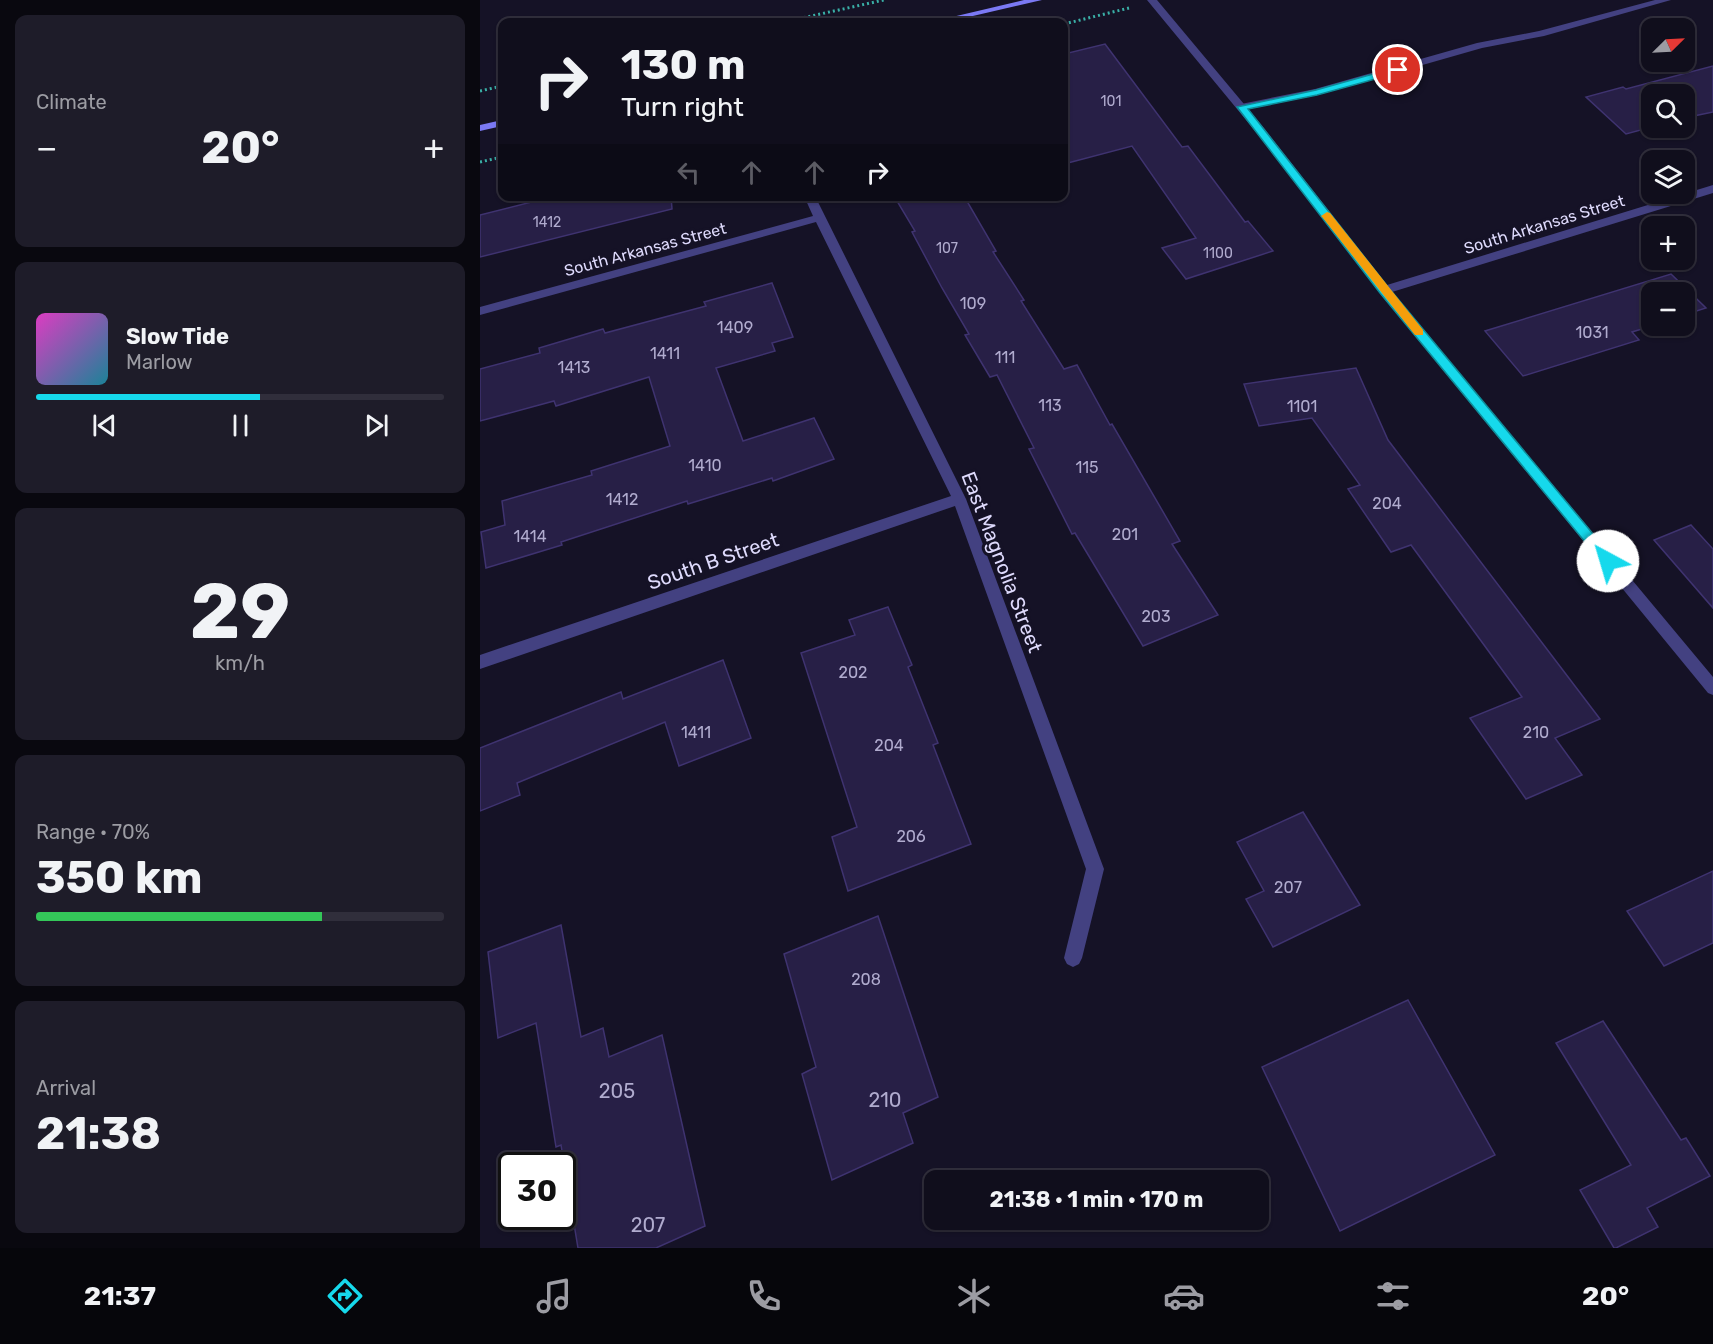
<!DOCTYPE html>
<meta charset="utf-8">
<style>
body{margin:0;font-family:Rubik,sans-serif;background:#1e1c29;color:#f1f3f6;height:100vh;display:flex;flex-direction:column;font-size:22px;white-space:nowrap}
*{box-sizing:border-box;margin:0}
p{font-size:20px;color:#9c9ca3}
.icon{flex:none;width:33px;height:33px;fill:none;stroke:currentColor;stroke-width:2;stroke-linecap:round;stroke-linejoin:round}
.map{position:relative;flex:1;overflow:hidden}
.details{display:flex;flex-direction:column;gap:15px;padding:15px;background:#09080f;width:480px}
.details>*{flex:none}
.top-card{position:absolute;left:18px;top:18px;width:570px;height:183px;border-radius:12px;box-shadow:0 2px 4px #0004,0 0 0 2px #302e3b;background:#100e1c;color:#f1f3f6;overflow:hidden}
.needle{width:39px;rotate:66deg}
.tools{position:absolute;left:1161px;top:18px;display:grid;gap:12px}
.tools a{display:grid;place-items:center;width:54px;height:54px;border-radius:12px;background:#100e1c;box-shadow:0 2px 4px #0004,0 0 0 2px #302e3b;font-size:30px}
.speed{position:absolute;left:18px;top:1152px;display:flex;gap:12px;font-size:30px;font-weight:700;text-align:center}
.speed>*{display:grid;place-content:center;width:78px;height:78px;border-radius:50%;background:#100e1c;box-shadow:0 2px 4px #0004,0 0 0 2px #302e3b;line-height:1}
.speed .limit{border:3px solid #111;border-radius:9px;background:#fff;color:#111}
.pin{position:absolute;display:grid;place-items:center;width:51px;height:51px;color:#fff;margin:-26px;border:3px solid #fff;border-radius:50%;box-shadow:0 2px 6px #0007}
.me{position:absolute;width:66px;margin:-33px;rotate:321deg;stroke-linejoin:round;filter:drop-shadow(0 0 4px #0008)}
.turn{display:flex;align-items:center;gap:21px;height:126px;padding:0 24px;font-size:27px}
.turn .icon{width:78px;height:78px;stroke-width:2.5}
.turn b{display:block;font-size:42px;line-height:51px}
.lanes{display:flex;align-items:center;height:57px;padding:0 24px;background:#0003;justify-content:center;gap:30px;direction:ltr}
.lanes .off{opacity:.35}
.big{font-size:45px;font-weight:700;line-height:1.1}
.details .widget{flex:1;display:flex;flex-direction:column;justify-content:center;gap:9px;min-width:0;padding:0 21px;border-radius:12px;background:#1e1c29}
.details .dial{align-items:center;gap:0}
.dial b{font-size:78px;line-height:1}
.song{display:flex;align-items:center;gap:18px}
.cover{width:72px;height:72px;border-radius:9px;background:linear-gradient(135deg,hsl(310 70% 55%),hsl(190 70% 35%))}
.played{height:6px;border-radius:3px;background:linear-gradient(90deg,#16d9ec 55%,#302e3b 55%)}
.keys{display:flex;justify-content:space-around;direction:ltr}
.heat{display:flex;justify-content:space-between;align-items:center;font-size:33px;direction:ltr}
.charge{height:9px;border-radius:4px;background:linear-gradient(90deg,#34c759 70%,#302e3b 0)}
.trip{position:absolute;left:444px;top:1170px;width:345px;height:60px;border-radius:12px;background:#100e1c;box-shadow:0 2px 4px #0004,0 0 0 2px #302e3b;font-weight:700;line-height:60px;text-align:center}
.tab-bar{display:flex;height:96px;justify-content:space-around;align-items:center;background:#06060b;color:#9c9ca3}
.tab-bar .icon{width:42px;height:42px}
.tab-bar .on{color:#16d9ec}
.tab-bar b{font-size:27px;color:#f1f3f6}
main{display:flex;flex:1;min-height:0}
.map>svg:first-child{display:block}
.building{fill:#271f46;stroke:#3f3370;stroke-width:1.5}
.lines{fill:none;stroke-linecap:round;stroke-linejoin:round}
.path{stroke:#3ab0a7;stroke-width:3;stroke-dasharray:2 3;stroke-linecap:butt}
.lane{fill:#434181;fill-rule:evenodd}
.street{fill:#434181;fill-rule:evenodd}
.secondary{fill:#7b79f4;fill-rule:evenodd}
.route{fill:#16d9ec;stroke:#0e8d99;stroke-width:1.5}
.slow{fill:#f59e0b}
.labels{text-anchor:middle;stroke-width:6;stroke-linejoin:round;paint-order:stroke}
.far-number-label{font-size:14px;fill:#b0abce}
.far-street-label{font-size:16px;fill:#dedafc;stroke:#151226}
.number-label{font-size:16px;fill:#b0abce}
.street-label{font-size:20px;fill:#dedafc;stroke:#151226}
.near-number-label{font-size:20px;fill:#b0abce}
</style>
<main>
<section class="details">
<div class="widget"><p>Climate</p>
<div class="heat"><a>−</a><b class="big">20°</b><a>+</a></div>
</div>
<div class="widget">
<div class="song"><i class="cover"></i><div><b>Slow Tide</b><p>Marlow</p></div></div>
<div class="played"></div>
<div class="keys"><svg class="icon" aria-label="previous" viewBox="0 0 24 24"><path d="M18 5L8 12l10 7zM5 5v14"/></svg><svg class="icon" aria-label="pause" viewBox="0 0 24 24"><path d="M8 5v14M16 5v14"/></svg><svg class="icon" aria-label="next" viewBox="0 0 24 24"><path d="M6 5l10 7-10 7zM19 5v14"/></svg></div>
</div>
<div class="widget dial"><b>29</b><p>km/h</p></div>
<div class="widget"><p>Range · 70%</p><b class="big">350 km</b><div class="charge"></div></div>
<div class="widget"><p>Arrival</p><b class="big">21:38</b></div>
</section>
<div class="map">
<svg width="1233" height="1248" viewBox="0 0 1233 1248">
<rect width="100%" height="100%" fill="#151226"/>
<!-- building -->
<g class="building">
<path d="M625,44L702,147L708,146L765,222L768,221L793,251L706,279L682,248L716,238L652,146L584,164V54Z"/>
<path d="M1233,66V112L1204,118V94H1172V127L1146,134L1106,97L1143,87L1146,89Z"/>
<path d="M75,196H191L192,209L0,257V215Z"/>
<path d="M414,196H484L516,251L513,252L544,300L541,301L584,369L597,365L630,425L632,424L700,541L692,544L738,615L663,646L595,533L592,534L549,449L554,448L517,375L510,377L485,335L489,334L462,288L432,232L435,231Z"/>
<path d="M1191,274L1226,308L1204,315V292H1172V326L1152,332L1159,340L1043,376L1005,331Z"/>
<path d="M292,283L313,337L292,343L295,351L236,368L263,441L334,418L354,459L293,481L292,478L208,504L207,501L81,542L82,545L6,568L1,532L25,525L22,501L112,475L111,471L190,446L169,377L76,406L74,401L0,421V369L60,353L59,348L123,329L125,333L226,306L224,302Z"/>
<path d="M876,368L908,440L1120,719L1075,738L1102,775L1046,799L990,718L1042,697L931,545L911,552L868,489L880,485L832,418L779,426L764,384Z"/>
<path d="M1211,525L1233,549V608L1174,540Z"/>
<path d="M408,607L432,665L428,667L458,743L453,745L491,844L368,891L352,837L377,827L321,653L375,635L369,620Z"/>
<path d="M243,660L271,738L199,766L185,722L37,783L40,795L0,811V748L141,692L143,699Z"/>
<path d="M823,812L880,905L793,947L766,899L784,891L757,842Z"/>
<path d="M1233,871V943L1184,966L1147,911Z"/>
<path d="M398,916L458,1097L423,1113L433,1143L352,1180L322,1074L336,1067L304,954Z"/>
<path d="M81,925L101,1037L123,1028L129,1057L182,1035L225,1226L176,1248H98L81,1145L76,1147L56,1023L18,1038L8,952Z"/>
<path d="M928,1000L1015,1155L860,1231L782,1067Z"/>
<path d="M1123,1021L1201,1140L1206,1138L1230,1176L1167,1208L1178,1227L1136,1248H1134L1100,1190L1151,1165L1076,1043Z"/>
</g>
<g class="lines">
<!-- path -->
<g class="path">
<path d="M304,22L404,0"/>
<path d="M584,24L649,8"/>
<path d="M0,91L22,86"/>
<path d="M0,162L22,157"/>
</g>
<!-- lane -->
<path class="lane" d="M1175,0H1191L1064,36L1002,48L841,94L761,110L756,107L761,104L835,89L997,43L1059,31Z"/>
<!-- street -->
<g class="street">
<path d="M667,0H677L784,128L907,285L1233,185V193L912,292L1233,677V695L1228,693L900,293L776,132Z"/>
<path d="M324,196H335L486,499L624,869L602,958L599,964L593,967L587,964L584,958L606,869L475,506L0,669V655L471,496L336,222L0,315V307L333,216Z"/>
</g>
<!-- secondary -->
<g class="secondary">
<path d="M544,0H562L467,22H451Z"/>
<path d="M22,120V126L0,131V125Z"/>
</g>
</g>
<!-- route -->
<path class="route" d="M918,67L921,68V72L837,95L768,109L908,287L1133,558L1135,561L1133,565H1124L900,293L757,107L836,90Z"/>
<!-- slow -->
<path class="slow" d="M847,212L850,213L943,330V335H935L843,218L841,216Z"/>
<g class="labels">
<!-- far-number labels -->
<g class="far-number-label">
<text x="631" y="106">101</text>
<text x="67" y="227">1412</text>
<text x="467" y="253">107</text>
<text x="738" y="258">1100</text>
</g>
<!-- far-street labels -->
<g class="far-street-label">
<text transform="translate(1064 224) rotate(-17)" y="6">South Arkansas Street</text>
<text transform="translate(165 249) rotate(-15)" y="6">South Arkansas Street</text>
</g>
<!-- number labels -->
<g class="number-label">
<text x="493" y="309">109</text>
<text x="255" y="333">1409</text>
<text x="1112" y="338">1031</text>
<text x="185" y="359">1411</text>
<text x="525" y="363">111</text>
<text x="94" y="373">1413</text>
<text x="570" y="411">113</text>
<text x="822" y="412">1101</text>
<text x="225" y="471">1410</text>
<text x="607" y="473">115</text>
<text x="142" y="505">1412</text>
<text x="907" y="509">204</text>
<text x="645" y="540">201</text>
<text x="50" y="542">1414</text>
<text x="676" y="622">203</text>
<text x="373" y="678">202</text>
<text x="216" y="738">1411</text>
<text x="1056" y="738">210</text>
<text x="409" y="751">204</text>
<text x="431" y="842">206</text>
<text x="808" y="893">207</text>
<text x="386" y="985">208</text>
</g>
<!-- street labels -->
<g class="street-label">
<text transform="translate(233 561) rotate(-19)" y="7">South B Street</text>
<text transform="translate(522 562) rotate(69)" y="7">East Magnolia Street</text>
</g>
<!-- near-number labels -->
<g class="near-number-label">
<text x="137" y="1098">205</text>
<text x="405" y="1107">210</text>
<text x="168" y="1232">207</text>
</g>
</g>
</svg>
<div class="tools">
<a><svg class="needle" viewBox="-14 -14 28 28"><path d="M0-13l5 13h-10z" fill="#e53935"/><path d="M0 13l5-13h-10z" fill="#9c9ca3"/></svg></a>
<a><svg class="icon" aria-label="search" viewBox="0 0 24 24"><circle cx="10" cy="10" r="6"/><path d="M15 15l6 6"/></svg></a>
<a><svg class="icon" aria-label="layers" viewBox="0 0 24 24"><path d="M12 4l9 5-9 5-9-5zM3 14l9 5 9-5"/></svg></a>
<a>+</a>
<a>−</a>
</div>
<div class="speed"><div class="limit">30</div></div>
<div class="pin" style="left:918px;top:70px;background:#d93025"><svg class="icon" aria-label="arrive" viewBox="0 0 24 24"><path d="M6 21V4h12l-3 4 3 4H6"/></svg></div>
<svg class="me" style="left:1128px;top:561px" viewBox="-20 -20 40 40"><circle r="19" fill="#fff"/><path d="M0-13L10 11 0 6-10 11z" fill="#16d9ec"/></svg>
<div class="trip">21:38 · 1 min · 170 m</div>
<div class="top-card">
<div class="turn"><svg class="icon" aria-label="right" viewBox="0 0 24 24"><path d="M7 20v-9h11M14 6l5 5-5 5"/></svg><div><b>130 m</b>Turn right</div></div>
<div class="lanes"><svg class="icon off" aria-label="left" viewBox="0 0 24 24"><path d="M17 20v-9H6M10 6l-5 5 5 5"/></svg><svg class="icon off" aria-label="ahead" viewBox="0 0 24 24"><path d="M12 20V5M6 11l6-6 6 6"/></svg><svg class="icon off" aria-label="ahead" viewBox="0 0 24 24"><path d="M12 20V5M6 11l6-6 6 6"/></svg><svg class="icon" aria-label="right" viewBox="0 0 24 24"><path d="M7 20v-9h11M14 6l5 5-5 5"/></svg></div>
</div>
</div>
</main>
<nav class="tab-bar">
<b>21:37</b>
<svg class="icon on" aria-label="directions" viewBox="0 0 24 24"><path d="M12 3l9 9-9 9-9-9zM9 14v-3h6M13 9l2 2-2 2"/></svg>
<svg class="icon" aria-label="music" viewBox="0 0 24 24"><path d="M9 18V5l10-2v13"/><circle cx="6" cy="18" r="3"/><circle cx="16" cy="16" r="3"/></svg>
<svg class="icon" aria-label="phone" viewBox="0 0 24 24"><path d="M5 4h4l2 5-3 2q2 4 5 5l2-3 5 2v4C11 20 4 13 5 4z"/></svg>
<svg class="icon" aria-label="climate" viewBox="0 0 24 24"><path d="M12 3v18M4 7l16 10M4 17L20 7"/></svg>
<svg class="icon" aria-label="car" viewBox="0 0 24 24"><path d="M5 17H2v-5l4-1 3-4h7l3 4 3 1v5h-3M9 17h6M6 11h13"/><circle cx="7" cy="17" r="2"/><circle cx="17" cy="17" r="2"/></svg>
<svg class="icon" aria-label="filters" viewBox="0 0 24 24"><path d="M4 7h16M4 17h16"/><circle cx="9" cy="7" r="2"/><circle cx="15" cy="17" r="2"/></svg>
<b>20°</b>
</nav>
